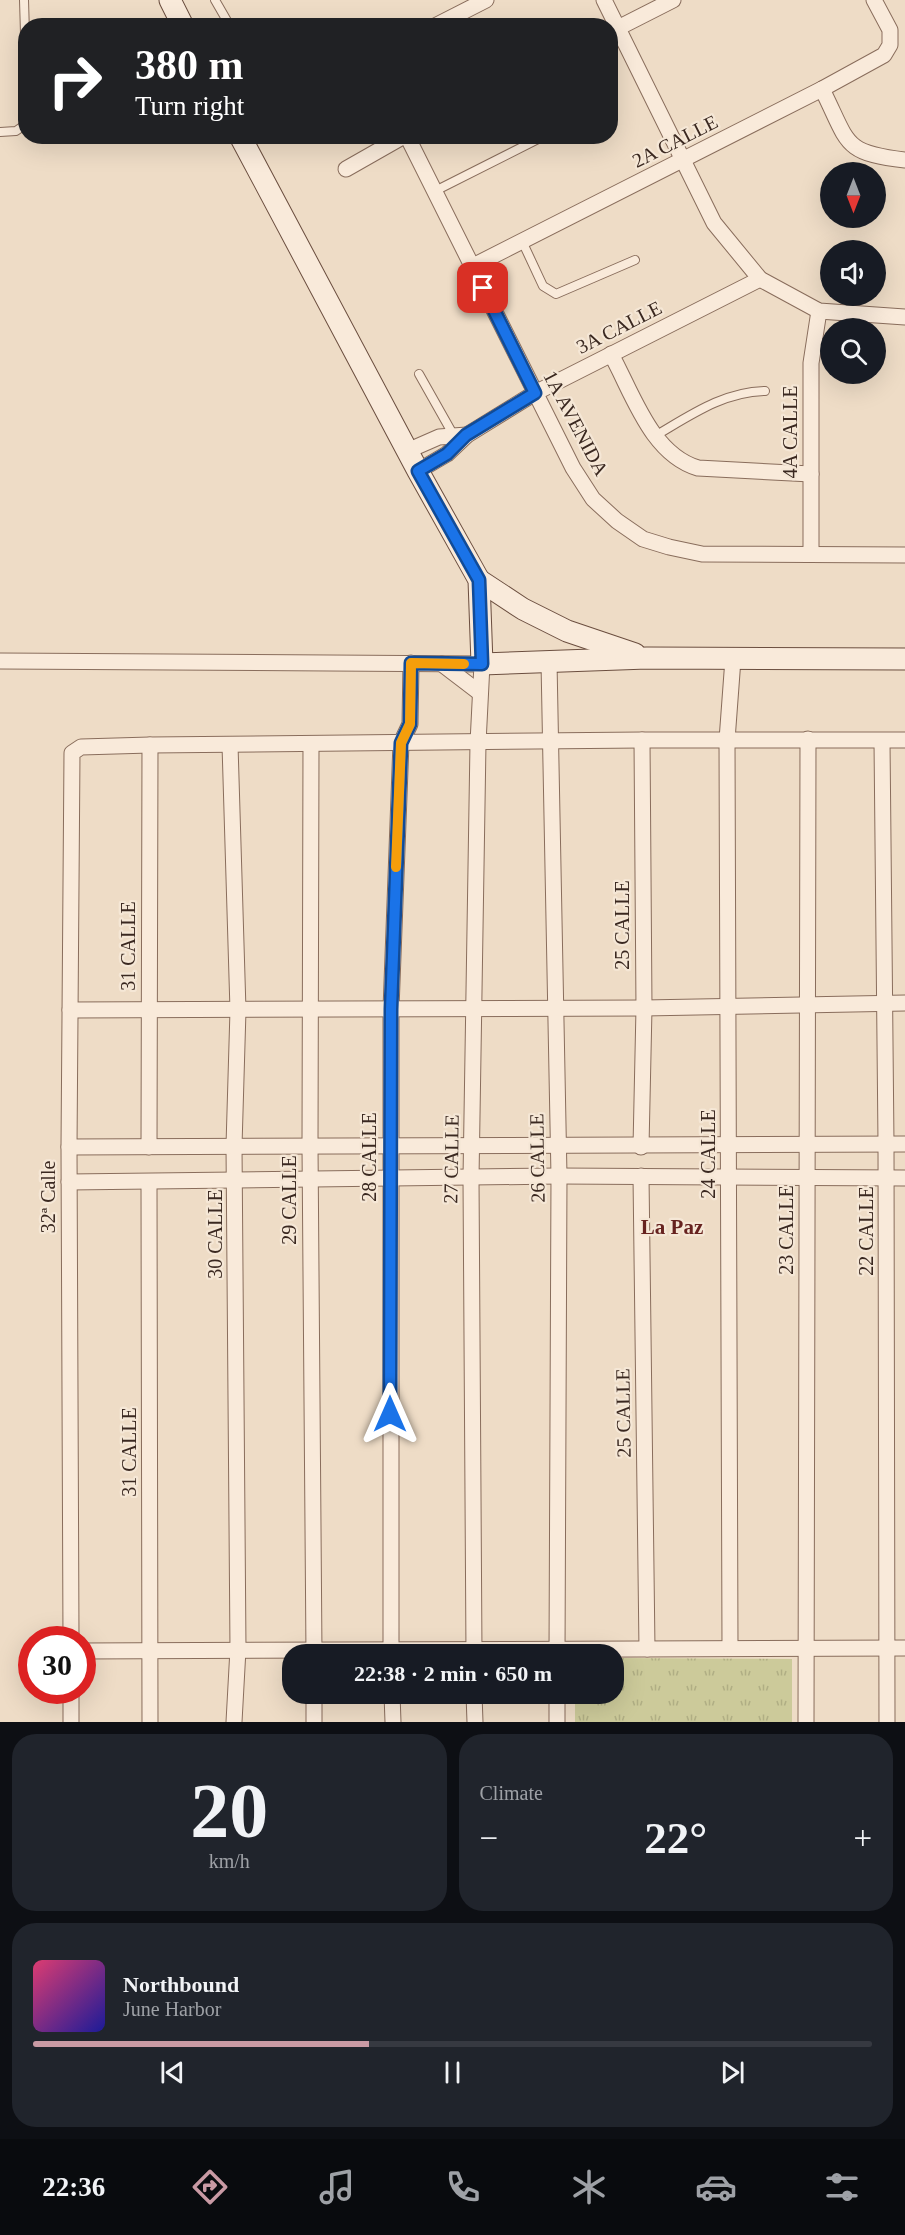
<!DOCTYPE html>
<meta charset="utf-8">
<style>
body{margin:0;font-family:"Times New Roman",serif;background:#20242c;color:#f1f3f6;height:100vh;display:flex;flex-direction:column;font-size:22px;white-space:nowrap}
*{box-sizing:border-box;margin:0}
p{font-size:20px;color:#9ea1a6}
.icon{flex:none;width:33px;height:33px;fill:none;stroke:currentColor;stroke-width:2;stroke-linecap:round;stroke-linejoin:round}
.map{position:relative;height:1722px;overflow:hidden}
.sheet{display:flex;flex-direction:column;gap:12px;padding:12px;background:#0d0f14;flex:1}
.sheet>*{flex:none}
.guide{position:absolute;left:18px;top:18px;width:600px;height:126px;border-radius:24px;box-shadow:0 6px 24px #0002;background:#202124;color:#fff;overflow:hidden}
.needle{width:39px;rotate:180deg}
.fabs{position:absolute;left:820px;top:162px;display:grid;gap:12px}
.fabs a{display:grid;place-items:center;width:66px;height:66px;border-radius:50%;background:#171b24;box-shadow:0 6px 24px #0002;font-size:30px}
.speed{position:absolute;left:18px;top:1626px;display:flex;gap:12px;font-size:30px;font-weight:700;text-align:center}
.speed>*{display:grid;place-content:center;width:78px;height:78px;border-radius:50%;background:#171b24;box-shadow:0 6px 24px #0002;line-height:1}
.speed .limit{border:9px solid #d22;background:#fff;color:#111}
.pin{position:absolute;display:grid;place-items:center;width:51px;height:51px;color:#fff;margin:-26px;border-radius:12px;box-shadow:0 3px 9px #0006}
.me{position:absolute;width:66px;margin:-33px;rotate:0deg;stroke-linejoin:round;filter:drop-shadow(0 0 4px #0008)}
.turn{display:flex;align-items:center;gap:21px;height:126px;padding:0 18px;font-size:27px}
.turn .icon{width:78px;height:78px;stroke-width:2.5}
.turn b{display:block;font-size:42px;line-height:51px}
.big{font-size:45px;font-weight:700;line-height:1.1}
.sheet .tile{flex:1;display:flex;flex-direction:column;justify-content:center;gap:9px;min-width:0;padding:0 21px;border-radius:24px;background:#20242c}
.sheet .dial{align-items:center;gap:0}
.dial b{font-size:78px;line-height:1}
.song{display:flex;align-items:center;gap:18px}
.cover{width:72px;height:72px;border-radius:9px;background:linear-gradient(135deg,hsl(340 70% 55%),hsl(240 70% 35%))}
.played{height:6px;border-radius:3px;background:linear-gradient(90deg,#c99aa4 40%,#363941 40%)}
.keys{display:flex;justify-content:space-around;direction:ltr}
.heat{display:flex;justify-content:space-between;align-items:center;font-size:33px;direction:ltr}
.sheet .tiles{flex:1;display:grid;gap:12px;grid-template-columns:1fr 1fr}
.tile:last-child{grid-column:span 2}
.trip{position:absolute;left:282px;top:1644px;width:342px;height:60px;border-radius:24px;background:#171b24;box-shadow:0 6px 24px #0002;font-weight:700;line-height:60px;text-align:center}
.menu{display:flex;height:96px;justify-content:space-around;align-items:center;background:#090b0e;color:#9ea1a6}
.menu .icon{width:42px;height:42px}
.menu .selected{color:#c99aa4}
.menu b{font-size:27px;color:#f1f3f6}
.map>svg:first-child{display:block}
.grass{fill:url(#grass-tufts)}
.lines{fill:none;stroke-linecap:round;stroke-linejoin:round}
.lane-casing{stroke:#896d5c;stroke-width:10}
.street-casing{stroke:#896d5c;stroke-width:17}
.secondary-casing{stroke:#6b4e3f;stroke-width:23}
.lane{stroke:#f9eada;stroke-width:8}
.street{stroke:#f9eada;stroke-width:15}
.secondary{stroke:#f9eada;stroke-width:21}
.route-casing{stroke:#114b97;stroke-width:15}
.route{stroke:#1a73e8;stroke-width:10}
.slow{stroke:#f59e0b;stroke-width:10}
.labels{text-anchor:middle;stroke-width:4.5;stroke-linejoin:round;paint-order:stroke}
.street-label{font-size:20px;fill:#3a2820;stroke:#f5e7d6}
.neighbourhood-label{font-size:21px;font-weight:bold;fill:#66221f;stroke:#f5e7d6}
</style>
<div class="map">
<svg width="905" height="1722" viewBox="0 0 905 1722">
<defs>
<pattern id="grass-tufts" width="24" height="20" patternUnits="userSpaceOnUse" patternTransform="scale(1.5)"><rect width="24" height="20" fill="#ccca9a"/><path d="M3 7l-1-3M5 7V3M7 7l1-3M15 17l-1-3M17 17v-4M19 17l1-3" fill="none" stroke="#b0ae84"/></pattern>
</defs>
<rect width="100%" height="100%" fill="#eedcc6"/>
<!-- grass -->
<path class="grass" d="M614,1658L792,1659V1722H575V1694H614Z"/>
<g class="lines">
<!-- lane casing -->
<g class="lane-casing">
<g id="lane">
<path d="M24,0L26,67"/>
<path d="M215,0L230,26"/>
<path d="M0,132L16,131L26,124"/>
<path d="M435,191L544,136"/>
<path d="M522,241L543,286L556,294L635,260"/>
<path d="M419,374L454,436"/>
<path d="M655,436C691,415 723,392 765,391"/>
</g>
</g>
<!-- street casing -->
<g class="street-casing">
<g id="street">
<path d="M604,0L714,223L760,279L819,311L905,317"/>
<path d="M435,26L486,0"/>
<path d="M612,31L673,0"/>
<path d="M822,89C849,143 842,153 905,160"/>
<path d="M407,136L573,468L593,499L617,521L643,539L669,547L702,554L905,555"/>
<path d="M346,169L404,136"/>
<path d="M473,266L822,89L884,55L890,45V30L874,0"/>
<path d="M611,354C633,394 651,454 698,468L811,474"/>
<path d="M407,451L439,437L467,435"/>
<path d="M418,471L447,454L467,435L535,393L760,279"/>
<path d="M811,554V363L819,311"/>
<path d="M0,661L482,664L478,743L471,1178L474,1654"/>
<path d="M549,662L559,1176L557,1654"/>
<path d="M442,664L480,693"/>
<path d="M882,741L886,1143L887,1722"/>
<path d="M230,745L238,1010L234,1146L238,1649L234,1722"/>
<path d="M311,745L310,1146L314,1654"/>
<path d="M70,1010L644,1008L905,1003"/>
<path d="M69,1147L905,1144"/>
<path d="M149,1147L150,745"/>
<path d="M641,1147L644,1008L642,740"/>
<path d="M641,1176L647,1649"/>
<path d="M69,1182L559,1176L905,1178"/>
<path d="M149,1182L150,1722"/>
<path d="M71,1640L69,1147L72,753L81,747L150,745L642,740H905"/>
<path d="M730,1648L727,740L733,659"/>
<path d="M82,1651L905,1648"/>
<path d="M391,1654V1009L401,743L410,724L411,663"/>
<path d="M71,1690V1722"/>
<path d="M314,1694V1722"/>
<path d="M392,1694L393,1722"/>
<path d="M474,1694L475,1722"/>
<path d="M557,1694V1722"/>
<path d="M806,1722L808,739"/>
</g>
</g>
<!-- secondary casing -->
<g class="secondary-casing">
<g id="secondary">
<path d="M170,0L183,26"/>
<path d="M240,136L418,471L479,580L482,664L647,658L905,659"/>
<path d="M479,580L523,609L567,631L635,654"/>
</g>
</g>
<!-- lane -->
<use href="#lane" class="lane"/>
<!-- street -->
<use href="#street" class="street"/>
<!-- secondary -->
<use href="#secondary" class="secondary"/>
</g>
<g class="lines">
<!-- route casing -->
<g class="route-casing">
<path id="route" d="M390,1414L391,1009L401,743L410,724L411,663L482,664L479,580L418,471L447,454L466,435L535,393L483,288"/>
</g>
<!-- route -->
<use href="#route" class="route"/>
<!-- slow -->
<path class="slow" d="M396,867L401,743L410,724L411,663L464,664"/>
</g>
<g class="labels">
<!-- street labels -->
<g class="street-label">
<text transform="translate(675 141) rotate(-27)" y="7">2A CALLE</text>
<text transform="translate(619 327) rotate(-27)" y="7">3A CALLE</text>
<text transform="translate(576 423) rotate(62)" y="7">1A AVENIDA</text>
<text transform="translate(790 432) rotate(-90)" y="7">4A CALLE</text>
<text transform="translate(622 925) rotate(-90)" y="7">25 CALLE</text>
<text transform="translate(128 946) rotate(-90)" y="7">31 CALLE</text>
<text transform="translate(708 1154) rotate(-90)" y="7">24 CALLE</text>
<text transform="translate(369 1157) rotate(-90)" y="7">28 CALLE</text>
<text transform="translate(537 1158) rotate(-91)" y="7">26 CALLE</text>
<text transform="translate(451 1159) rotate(-89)" y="7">27 CALLE</text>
<text transform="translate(48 1197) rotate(-90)" y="7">32ª Calle</text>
<text transform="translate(289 1200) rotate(-90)" y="7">29 CALLE</text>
<text transform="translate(786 1230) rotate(-90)" y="7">23 CALLE</text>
<text transform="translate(866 1231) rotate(-90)" y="7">22 CALLE</text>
<text transform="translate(215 1234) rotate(-90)" y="7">30 CALLE</text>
<text transform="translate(623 1413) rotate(-91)" y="7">25 CALLE</text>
<text transform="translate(129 1452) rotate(-90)" y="7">31 CALLE</text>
</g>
<!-- neighbourhood labels -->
<g class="neighbourhood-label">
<text x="672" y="1234">La Paz</text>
</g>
</g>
</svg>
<div class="fabs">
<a><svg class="needle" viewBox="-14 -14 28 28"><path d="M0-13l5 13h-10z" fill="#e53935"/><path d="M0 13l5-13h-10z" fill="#9ea1a6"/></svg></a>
<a><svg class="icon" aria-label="sound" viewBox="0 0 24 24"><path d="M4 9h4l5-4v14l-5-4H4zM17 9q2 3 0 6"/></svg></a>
<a><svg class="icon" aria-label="search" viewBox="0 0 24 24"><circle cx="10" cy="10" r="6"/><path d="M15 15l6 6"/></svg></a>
</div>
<div class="speed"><div class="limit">30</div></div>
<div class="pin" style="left:483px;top:288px;background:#d93025"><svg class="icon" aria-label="arrive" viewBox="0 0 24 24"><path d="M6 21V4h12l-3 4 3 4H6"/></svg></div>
<svg class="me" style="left:390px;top:1414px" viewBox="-20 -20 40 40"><path d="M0-17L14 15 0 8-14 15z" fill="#1a73e8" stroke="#fff" stroke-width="4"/></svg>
<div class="trip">22:38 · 2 min · 650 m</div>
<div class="guide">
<div class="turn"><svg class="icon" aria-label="right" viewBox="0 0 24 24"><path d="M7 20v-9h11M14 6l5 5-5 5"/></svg><div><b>380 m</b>Turn right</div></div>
</div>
</div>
<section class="sheet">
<div class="tiles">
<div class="tile dial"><b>20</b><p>km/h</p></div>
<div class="tile"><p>Climate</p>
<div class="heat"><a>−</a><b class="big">22°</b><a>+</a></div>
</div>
<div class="tile">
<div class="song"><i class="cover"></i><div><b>Northbound</b><p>June Harbor</p></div></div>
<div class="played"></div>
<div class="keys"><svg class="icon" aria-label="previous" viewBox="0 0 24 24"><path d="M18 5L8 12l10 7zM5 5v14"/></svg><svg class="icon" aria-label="pause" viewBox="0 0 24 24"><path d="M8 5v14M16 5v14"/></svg><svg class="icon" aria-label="next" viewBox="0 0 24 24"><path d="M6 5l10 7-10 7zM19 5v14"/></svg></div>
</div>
</div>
</section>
<nav class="menu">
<b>22:36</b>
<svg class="icon selected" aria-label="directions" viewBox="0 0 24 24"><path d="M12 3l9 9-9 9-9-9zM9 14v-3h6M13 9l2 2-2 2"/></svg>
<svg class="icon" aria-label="music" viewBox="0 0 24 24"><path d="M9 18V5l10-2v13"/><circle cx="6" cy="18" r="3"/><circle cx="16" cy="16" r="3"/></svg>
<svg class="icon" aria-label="phone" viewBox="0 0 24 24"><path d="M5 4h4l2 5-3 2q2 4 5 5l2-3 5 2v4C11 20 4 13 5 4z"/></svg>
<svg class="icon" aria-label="climate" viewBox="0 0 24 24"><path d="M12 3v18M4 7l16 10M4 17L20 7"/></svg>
<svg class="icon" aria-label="car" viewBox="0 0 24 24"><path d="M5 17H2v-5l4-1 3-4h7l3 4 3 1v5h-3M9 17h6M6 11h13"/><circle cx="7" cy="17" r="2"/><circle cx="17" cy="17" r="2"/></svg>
<svg class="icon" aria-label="filters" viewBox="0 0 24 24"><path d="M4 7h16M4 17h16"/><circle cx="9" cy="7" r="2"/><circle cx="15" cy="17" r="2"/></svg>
</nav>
